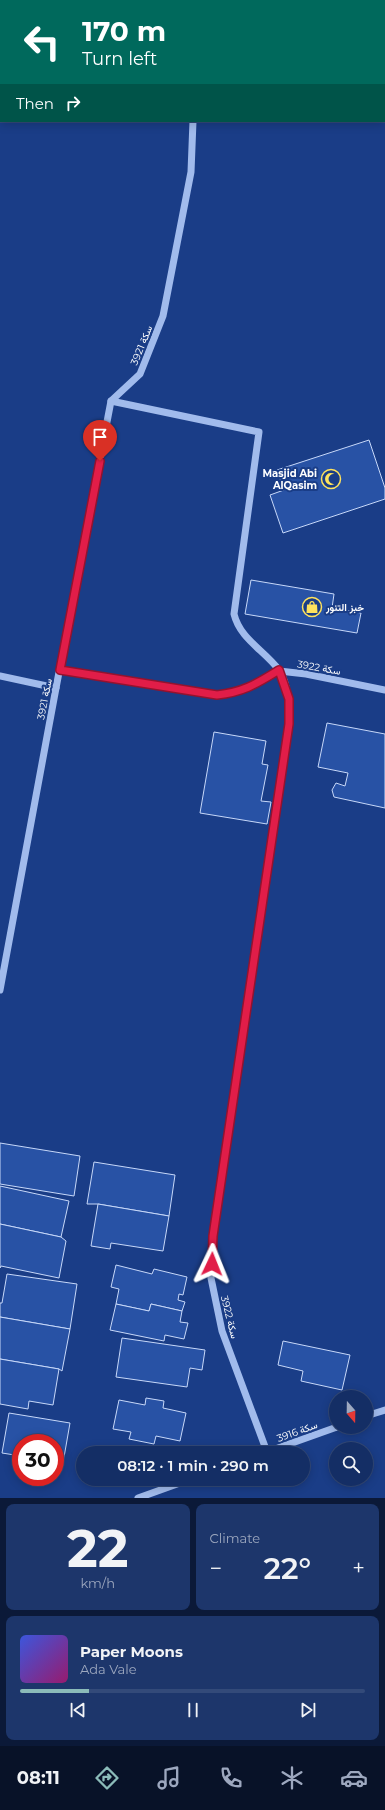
<!DOCTYPE html>
<meta charset="utf-8">
<style>
body{margin:0;font-family:Montserrat,Vazirmatn,sans-serif;background:#1d366b;color:#f1f3f6;height:100vh;display:flex;flex-direction:column;font-size:15px;white-space:nowrap}
*{box-sizing:border-box;margin:0}
p{font-size:13px;color:#9da8bf}
.icon{flex:none;width:22px;height:22px;fill:none;stroke:currentColor;stroke-width:2;stroke-linecap:round;stroke-linejoin:round}
.map{position:relative;height:1498px;overflow:hidden}
.panel{display:flex;flex-direction:column;gap:6px;padding:6px;background:#0b1938;flex:1}
.panel>*{flex:none}
.hud{position:absolute;left:0px;top:0px;width:385px;height:122px;box-shadow:0 2px 10px #0003,0 0 0 1px #334a79;background:#00695c;color:#fff;overflow:hidden}
.needle{width:26px;rotate:160deg}
.fabs{position:absolute;left:329px;top:1390px;display:grid;gap:8px}
.fabs a{display:grid;place-items:center;width:44px;height:44px;border-radius:50%;background:#142e65;box-shadow:0 2px 10px #0003,0 0 0 1px #334a79;font-size:20px}
.speed{position:absolute;left:12px;top:1434px;display:flex;gap:8px;font-size:20px;font-weight:700;text-align:center}
.speed>*{display:grid;place-content:center;width:52px;height:52px;border-radius:50%;background:#142e65;box-shadow:0 2px 10px #0003,0 0 0 1px #334a79;line-height:1}
.speed .limit{border:6px solid #d22;background:#fff;color:#111}
.pin{position:absolute;display:grid;place-items:center;width:34px;height:34px;color:#fff;margin:-41px -17px;border-radius:50% 50% 50% 0;rotate:-45deg;box-shadow:0 0 4px #0007}
.pin .icon{rotate:45deg}
.me{position:absolute;width:44px;margin:-22px;rotate:2deg;stroke-linejoin:round;filter:drop-shadow(0 0 3px #0008)}
.turn{display:flex;align-items:center;gap:14px;height:84px;padding:0 16px;font-size:18px}
.turn .icon{width:52px;height:52px;stroke-width:2.5}
.turn b{display:block;font-size:28px;line-height:34px}
.then{display:flex;align-items:center;height:38px;padding:0 16px;background:#0003;gap:8px;font-size:15px}
.big{font-size:30px;font-weight:600;line-height:1.1}
.panel .tile{flex:1;display:flex;flex-direction:column;justify-content:center;gap:6px;min-width:0;padding:0 14px;border-radius:8px;background:#1d366b}
.panel .dial{align-items:center;gap:0}
.dial b{font-size:52px;line-height:1}
.song{display:flex;align-items:center;gap:12px}
.cover{width:48px;height:48px;border-radius:6px;background:linear-gradient(135deg,hsl(230 70% 55%),hsl(320 70% 35%))}
.played{height:4px;border-radius:2px;background:linear-gradient(90deg,#8bbbb9 20%,#334a79 20%)}
.keys{display:flex;justify-content:space-around;direction:ltr}
.heat{display:flex;justify-content:space-between;align-items:center;font-size:22px;direction:ltr}
.panel .tiles{flex:1;display:grid;gap:6px;grid-template-columns:1fr 1fr}
.tile:last-child{grid-column:span 2}
.trip{position:absolute;left:76px;top:1446px;width:234px;height:40px;border-radius:20px;background:#142e65;box-shadow:0 2px 10px #0003,0 0 0 1px #334a79;font-weight:600;line-height:40px;text-align:center}
.menu{display:flex;height:64px;justify-content:space-around;align-items:center;background:#081228;color:#9da8bf}
.menu .icon{width:28px;height:28px}
.menu .active{color:#8bbbb9}
.menu b{font-size:18px;color:#f1f3f6}
.map>svg:first-child{display:block}
.building{fill:#2852a5;stroke:#c7d8f9}
.lines{fill:none;stroke-linecap:round;stroke-linejoin:round}
.minor{stroke:#a1bbec;stroke-width:7}
.route-casing{stroke:#92132f;stroke-width:10}
.route{stroke:#e11d48;stroke-width:7}
.labels{text-anchor:middle;stroke-width:4;stroke-linejoin:round;paint-order:stroke}
.street-label{font-size:10px;fill:#fff;stroke:#1a3d87}
.poi-label{font-size:10px;font-weight:bold;fill:#fff;stroke:#1a3d87;text-anchor:end}
</style>
<div class="map">
<svg width="385" height="1498" viewBox="0 0 385 1498">
<rect width="100%" height="100%" fill="#1a3d87"/>
<!-- building -->
<g class="building">
<rect x="0" y="7" width="1" height="37"/>
<path d="M1,51V87H0Z"/>
<path d="M369,440L385,488V499L283,533L270,495L284,490L277,470Z"/>
<path d="M251,580L334,594L332,608L361,613L357,633L245,614Z"/>
<path d="M327,723L385,734V808L334,797L332,790L336,783L345,786L348,773L318,767Z"/>
<path d="M214,732L266,741L262,764L268,765L261,801L271,802L267,824L200,813Z"/>
<path d="M0,1143L80,1156L74,1196L0,1184Z"/>
<path d="M94,1162L175,1175L169,1216L98,1204H87Z"/>
<path d="M0,1186L69,1201L61,1237L0,1224Z"/>
<path d="M98,1204L169,1216L163,1251L111,1243L110,1249L91,1246Z"/>
<path d="M0,1224L61,1237L66,1241L59,1278L1,1266L0,1268Z"/>
<path d="M116,1265L152,1274L154,1269L187,1277L183,1295L179,1294L178,1300L185,1302L182,1311L151,1304L149,1311L116,1304L119,1289L111,1287Z"/>
<path d="M7,1274L77,1284L70,1329L0,1317V1303H2Z"/>
<path d="M116,1304L149,1311L151,1304L182,1311L180,1322L188,1323L184,1339L165,1335L164,1341L110,1330Z"/>
<path d="M0,1317L70,1329L62,1371L59,1369L0,1359Z"/>
<path d="M122,1338L205,1350L202,1370L190,1368L187,1387L116,1377Z"/>
<path d="M283,1341L350,1355L342,1390L301,1381L303,1371L278,1365Z"/>
<path d="M0,1359L59,1369L53,1405L29,1401L28,1409L0,1404Z"/>
<path d="M146,1398L164,1401L163,1408L186,1413L180,1441L156,1436L154,1444L129,1439L131,1432L113,1429L119,1400L145,1405Z"/>
<path d="M9,1413L70,1423L63,1463L55,1462V1443H21V1456L2,1453Z"/>
</g>
<g class="lines">
<!-- minor -->
<g class="minor">
<path d="M198,1V0"/>
<path d="M111,401L259,432L234,614C240,639 264,650 279,670C289,684 289,708 289,724L213,1237L211,1278L222,1331L267,1452"/>
<path d="M60,670L217,695C244,692 256,684 279,671"/>
<path d="M279,671L306,674L385,690"/>
<path d="M0,676L56,688"/>
<path d="M0,990L56,688L111,401L140,374L163,316L191,172L193,121"/>
<path d="M366,1416L385,1410"/>
<path d="M264,1453L337,1427"/>
<path d="M138,1498L191,1479"/>
</g>
</g>
<g class="lines">
<!-- route casing -->
<g class="route-casing">
<path id="route" d="M100,461L60,670L217,695C244,692 256,684 279,670L289,699V724L213,1236L212,1264"/>
</g>
<!-- route -->
<use href="#route" class="route"/>
</g>
<!-- icons -->
<defs>
<g id="mosque-ring" transform="scale(1)"><circle r="9.5" fill="#1a3d87" stroke="#ffe25d" stroke-width="1.5"/><path d="M3.5-4.9A6 6 0 1 0 3.5 4.9A5 5 0 1 1 3.5-4.9Z" fill="#ffe25d"/></g>
<g id="shop-ring" transform="scale(1)"><circle r="9.5" fill="#1a3d87" stroke="#ffe25d" stroke-width="1.5"/><path d="M-5-2.5h2.3a2.7 3.5 0 0 1 5.4 0H5L5.5 6h-11ZM-1.5-2.5h3a1.5 2.3 0 0 0-3 0Z" fill="#ffe25d"/></g>
</defs>
<g fill-rule="evenodd">
<use href="#mosque-ring" x="331" y="479"/>
<use href="#shop-ring" x="312" y="607"/>
</g>
<g class="labels">
<!-- street labels -->
<g class="street-label">
<text transform="translate(141 345) rotate(-68)" y="4">سكة 3921</text>
<text transform="translate(319 667) rotate(10)" y="4">سكة 3922</text>
<text transform="translate(44 699) rotate(-79)" y="4">سكة 3921</text>
<text transform="translate(230 1317) rotate(76)" y="4">سكة 3922</text>
<text transform="translate(297 1431) rotate(-20)" y="4">سكة 3916</text>
</g>
<!-- poi labels -->
<g class="poi-label">
<text x="317" y="477">Masjid Abi<tspan x="317" dy="12">AlQasim</tspan></text>
<text x="326" y="611" text-anchor="start">خبز التنور</text>
</g>
</g>
</svg>
<div class="fabs">
<a><svg class="needle" viewBox="-14 -14 28 28"><path d="M0-13l5 13h-10z" fill="#e53935"/><path d="M0 13l5-13h-10z" fill="#9da8bf"/></svg></a>
<a><svg class="icon" aria-label="search" viewBox="0 0 24 24"><circle cx="10" cy="10" r="6"/><path d="M15 15l6 6"/></svg></a>
</div>
<div class="speed"><div class="limit">30</div></div>
<div class="pin" style="left:100px;top:461px;background:#d93025"><svg class="icon" aria-label="arrive" viewBox="0 0 24 24"><path d="M6 21V4h12l-3 4 3 4H6"/></svg></div>
<svg class="me" style="left:212px;top:1264px" viewBox="-20 -20 40 40"><path d="M0-17L14 15 0 8-14 15z" fill="#e11d48" stroke="#fff" stroke-width="4"/></svg>
<div class="trip">08:12 · 1 min · 290 m</div>
<div class="hud">
<div class="turn"><svg class="icon" aria-label="left" viewBox="0 0 24 24"><path d="M17 20v-9H6M10 6l-5 5 5 5"/></svg><div><b>170 m</b>Turn left</div></div>
<div class="then">Then<svg class="icon" aria-label="right" viewBox="0 0 24 24"><path d="M7 20v-9h11M14 6l5 5-5 5"/></svg></div>
</div>
</div>
<section class="panel">
<div class="tiles">
<div class="tile dial"><b>22</b><p>km/h</p></div>
<div class="tile"><p>Climate</p>
<div class="heat"><a>−</a><b class="big">22°</b><a>+</a></div>
</div>
<div class="tile">
<div class="song"><i class="cover"></i><div><b>Paper Moons</b><p>Ada Vale</p></div></div>
<div class="played"></div>
<div class="keys"><svg class="icon" aria-label="previous" viewBox="0 0 24 24"><path d="M18 5L8 12l10 7zM5 5v14"/></svg><svg class="icon" aria-label="pause" viewBox="0 0 24 24"><path d="M8 5v14M16 5v14"/></svg><svg class="icon" aria-label="next" viewBox="0 0 24 24"><path d="M6 5l10 7-10 7zM19 5v14"/></svg></div>
</div>
</div>
</section>
<nav class="menu">
<b>08:11</b>
<svg class="icon active" aria-label="directions" viewBox="0 0 24 24"><path d="M12 3l9 9-9 9-9-9zM9 14v-3h6M13 9l2 2-2 2"/></svg>
<svg class="icon" aria-label="music" viewBox="0 0 24 24"><path d="M9 18V5l10-2v13"/><circle cx="6" cy="18" r="3"/><circle cx="16" cy="16" r="3"/></svg>
<svg class="icon" aria-label="phone" viewBox="0 0 24 24"><path d="M5 4h4l2 5-3 2q2 4 5 5l2-3 5 2v4C11 20 4 13 5 4z"/></svg>
<svg class="icon" aria-label="climate" viewBox="0 0 24 24"><path d="M12 3v18M4 7l16 10M4 17L20 7"/></svg>
<svg class="icon" aria-label="car" viewBox="0 0 24 24"><path d="M5 17H2v-5l4-1 3-4h7l3 4 3 1v5h-3M9 17h6M6 11h13"/><circle cx="7" cy="17" r="2"/><circle cx="17" cy="17" r="2"/></svg>
</nav>
